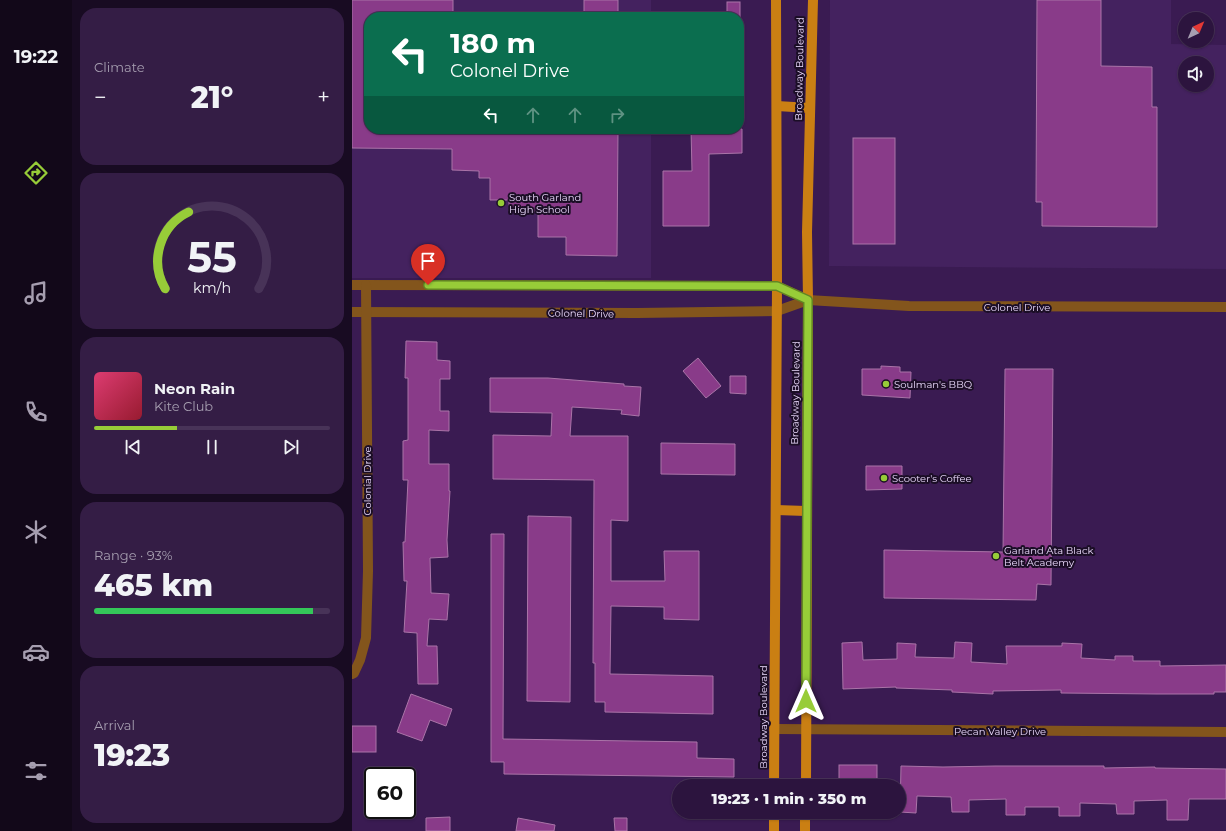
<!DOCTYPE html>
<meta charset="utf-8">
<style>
body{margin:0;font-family:Montserrat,sans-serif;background:#341d45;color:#f1f3f6;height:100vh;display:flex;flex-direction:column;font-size:15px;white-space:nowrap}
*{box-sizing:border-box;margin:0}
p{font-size:13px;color:#a69eb0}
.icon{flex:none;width:22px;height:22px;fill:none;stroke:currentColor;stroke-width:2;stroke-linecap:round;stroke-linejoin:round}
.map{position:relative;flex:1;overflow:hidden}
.details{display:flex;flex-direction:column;gap:8px;padding:8px;background:#180b22;width:280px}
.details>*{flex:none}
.banner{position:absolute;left:12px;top:12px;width:380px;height:122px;border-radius:16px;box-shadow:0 1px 3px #0004,0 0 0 1px #483358;background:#0b6e4f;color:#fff;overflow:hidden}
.needle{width:26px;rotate:44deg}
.controls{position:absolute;left:826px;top:12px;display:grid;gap:8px}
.controls a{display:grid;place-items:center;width:36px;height:36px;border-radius:50%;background:#2c143e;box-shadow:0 1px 3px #0004,0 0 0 1px #483358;font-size:20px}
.speed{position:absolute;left:12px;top:767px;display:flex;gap:8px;font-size:20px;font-weight:700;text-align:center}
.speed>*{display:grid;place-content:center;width:52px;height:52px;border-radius:50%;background:#2c143e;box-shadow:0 1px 3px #0004,0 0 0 1px #483358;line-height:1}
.speed .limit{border:2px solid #111;border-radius:6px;background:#fff;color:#111}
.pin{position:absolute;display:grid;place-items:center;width:34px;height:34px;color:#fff;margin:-41px -17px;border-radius:50% 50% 50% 0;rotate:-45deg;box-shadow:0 0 4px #0007}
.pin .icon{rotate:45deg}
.me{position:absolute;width:44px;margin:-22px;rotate:0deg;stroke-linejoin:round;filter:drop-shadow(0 0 3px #0008)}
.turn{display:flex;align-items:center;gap:14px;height:84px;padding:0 20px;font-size:18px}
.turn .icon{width:52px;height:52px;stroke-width:2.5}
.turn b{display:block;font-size:28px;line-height:34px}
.lanes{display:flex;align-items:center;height:38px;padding:0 20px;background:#0003;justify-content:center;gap:20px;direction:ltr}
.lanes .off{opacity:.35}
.big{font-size:30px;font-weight:800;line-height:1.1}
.details .card{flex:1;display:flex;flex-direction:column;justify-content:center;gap:6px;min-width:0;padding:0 14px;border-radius:16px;background:#341d45}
.details .dial{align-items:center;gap:0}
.dial svg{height:104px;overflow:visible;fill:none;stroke:#483358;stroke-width:7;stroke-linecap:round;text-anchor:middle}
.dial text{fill:#f1f3f6;stroke:none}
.song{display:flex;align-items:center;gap:12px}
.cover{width:48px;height:48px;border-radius:6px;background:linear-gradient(135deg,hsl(340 70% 55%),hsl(350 70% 35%))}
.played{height:4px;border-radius:2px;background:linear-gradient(90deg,#97cc38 35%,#483358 35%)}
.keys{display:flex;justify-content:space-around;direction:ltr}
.heat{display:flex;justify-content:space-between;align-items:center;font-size:22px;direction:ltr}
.charge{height:6px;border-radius:3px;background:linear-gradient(90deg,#34c759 93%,#483358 0)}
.trip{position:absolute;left:320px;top:779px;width:234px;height:40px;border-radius:20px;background:#2c143e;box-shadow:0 1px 3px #0004,0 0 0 1px #483358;font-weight:800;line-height:40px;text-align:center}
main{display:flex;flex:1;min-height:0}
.menu{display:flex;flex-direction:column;width:72px;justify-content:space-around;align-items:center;background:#120819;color:#a69eb0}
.menu .icon{width:28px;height:28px}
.menu .on{color:#97cc38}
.menu b{font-size:18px;color:#f1f3f6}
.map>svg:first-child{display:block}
.built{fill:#44225f;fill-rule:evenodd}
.building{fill:#893b89;stroke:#aa74a8}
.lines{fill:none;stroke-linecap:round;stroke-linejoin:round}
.minor{stroke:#83551c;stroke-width:10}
.major{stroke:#ca7f13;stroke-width:10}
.route-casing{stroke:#628524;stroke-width:10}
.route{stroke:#97cc38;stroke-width:7}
.poi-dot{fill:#97cc38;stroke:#1b0e26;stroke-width:1.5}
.labels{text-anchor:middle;stroke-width:4;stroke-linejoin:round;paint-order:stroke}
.street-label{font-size:10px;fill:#ead9fc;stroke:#1b0e26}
.poi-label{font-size:10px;fill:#ead9fc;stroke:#1b0e26;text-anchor:start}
</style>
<main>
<nav class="menu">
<b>19:22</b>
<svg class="icon on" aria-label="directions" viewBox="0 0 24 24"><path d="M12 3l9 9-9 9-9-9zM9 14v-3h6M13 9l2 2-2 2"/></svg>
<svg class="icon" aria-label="music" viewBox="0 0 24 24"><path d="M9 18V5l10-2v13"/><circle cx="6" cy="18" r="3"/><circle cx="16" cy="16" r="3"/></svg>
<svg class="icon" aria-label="phone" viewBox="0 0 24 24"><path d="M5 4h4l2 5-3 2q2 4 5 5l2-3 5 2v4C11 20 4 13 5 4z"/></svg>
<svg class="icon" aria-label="climate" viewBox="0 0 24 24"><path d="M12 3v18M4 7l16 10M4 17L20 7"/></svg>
<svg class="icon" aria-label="car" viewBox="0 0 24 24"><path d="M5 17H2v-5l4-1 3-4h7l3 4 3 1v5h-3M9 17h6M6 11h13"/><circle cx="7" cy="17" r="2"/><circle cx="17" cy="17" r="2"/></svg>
<svg class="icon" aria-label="filters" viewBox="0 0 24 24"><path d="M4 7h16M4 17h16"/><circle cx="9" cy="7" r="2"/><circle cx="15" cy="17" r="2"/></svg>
</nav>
<section class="details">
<div class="card"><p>Climate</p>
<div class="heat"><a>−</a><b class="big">21°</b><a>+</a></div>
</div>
<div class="card dial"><svg viewBox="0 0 100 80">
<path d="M14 69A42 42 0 1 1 86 69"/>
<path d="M14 69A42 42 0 0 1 32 10" stroke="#97cc38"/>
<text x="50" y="56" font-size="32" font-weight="700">55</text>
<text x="50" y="72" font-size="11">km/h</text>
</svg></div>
<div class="card">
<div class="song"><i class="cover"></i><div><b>Neon Rain</b><p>Kite Club</p></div></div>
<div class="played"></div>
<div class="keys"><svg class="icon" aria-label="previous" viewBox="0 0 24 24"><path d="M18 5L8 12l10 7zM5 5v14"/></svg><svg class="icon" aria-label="pause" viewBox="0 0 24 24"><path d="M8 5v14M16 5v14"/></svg><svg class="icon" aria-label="next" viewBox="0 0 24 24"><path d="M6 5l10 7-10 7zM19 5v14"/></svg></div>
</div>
<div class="card"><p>Range · 93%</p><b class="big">465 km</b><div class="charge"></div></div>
<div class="card"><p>Arrival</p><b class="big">19:23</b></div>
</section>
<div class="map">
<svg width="874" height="831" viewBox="0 0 874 831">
<rect width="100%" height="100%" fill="#3a1b52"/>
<!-- built -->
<g class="built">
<path d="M0,0H299V17H17V129H299V278H0Z"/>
<path d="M478,0H819V44L874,45V269L477,266ZM833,63H855V85H833Z"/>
</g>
<!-- building -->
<g class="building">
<path d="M0,0H101V17H85V15L20,14V17H17V129H266L265,256L214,255V237H186V212L157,211V200H138V178H127V171L100,170V149L0,148Z"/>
<rect x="232" y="0" width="34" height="17"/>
<path d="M685,0H749V66L800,67V107H805V227L690,226V202H684Z"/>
<rect x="375" y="2" width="13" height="15"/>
<path d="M339,129H390V153L357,154V226H311V171H340Z"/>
<rect x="501" y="138" width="42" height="106"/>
<path d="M54,341L85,342V360L98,361V379H88V411H97V431L77,430V464H97V491H98L95,540L96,557L78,558L79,593L97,594L95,620L77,619L75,646H85L86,684H66L65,633L52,632L55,581H52L51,542H53L56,480H51V441L56,440V378H53Z"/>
<path d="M346,358L369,386L354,398L331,371Z"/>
<path d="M529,366L548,367V372H559L558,398L510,395V369H529Z"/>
<path d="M653,369H701L699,585L685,584L684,600L532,598V550L651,552Z"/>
<path d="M378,376H394V394L378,393Z"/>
<path d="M138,378H196L272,384V386L289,387L287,416L269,414L270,410L220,407L218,436H276V521L259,520V581H313L312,551H347V620L312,619V607L259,606L258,674L361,676V714L253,712V702H243V663H241L242,480L141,479V435L199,436L200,413L138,412Z"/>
<path d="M309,443L383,444V475L309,474Z"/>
<path d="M514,466H550V489L514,490Z"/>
<path d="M176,516L219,517L218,702L175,701Z"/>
<path d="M139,534H152L151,739L345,742V758L382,759V777L152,774V762H139Z"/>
<path d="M510,642L511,660L545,659V643L564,644L563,657L602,658L603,642L620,643L619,662L655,664L654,646H710V643L730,644L729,658L763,660V656H781V661H808V666L874,665V692H862V694H804L709,693V690L641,691V694L600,692V690L544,688V687L491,689L490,643Z"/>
<path d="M59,694L100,709L94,726L78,720L70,741L45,732Z"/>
<rect x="0" y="726" width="24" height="26"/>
<rect x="487" y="765" width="38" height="21"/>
<path d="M549,766L591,767L643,766H752V768L803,767V768L874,769V799H837L836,820H815V800L782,801V814H765L764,804L728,803V816H707V807H673V815H654V799L617,800V812H600L599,797L565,796L564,813L548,812Z"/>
<path d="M98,817V831H74V818Z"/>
<path d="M166,818L203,825L202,831H164Z"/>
<path d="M262,818H275V831H263Z"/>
</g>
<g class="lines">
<!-- minor -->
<g class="minor">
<path d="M0,285L425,286L456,300L557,306L874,307"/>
<path d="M0,312L285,313L425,311L456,300"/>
<path d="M0,674L2,673L8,660L14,638L16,571L14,285"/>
<path d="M422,729L874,732"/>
</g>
<!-- major -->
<g class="major">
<path d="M425,106L458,108"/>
<path d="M424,510L454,511"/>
<path d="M422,786L425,286L424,0"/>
<path d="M454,786L456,300L455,232L461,0"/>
<path d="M422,831V812"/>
<path d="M453,831V812"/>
</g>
</g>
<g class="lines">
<!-- route casing -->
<g class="route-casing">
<path id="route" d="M76,285L425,286L456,300L454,701"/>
</g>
<!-- route -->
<use href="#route" class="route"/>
</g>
<!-- markers -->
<g class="poi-dot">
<circle cx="149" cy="203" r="4"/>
<circle cx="534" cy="384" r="4"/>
<circle cx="532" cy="478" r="4"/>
<circle cx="644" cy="556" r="4"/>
</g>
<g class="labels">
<!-- street labels -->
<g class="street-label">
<text transform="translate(447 69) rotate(-89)" y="4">Broadway Boulevard</text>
<text x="665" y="311">Colonel Drive</text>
<text transform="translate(229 313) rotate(1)" y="4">Colonel Drive</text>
<text transform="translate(443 393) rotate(-89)" y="4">Broadway Boulevard</text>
<text transform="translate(15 481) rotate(-90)" y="4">Colonial Drive</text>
<text transform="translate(411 717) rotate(-90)" y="4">Broadway Boulevard</text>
<text x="648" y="735">Pecan Valley Drive</text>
</g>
<!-- poi labels -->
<g class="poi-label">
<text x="157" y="201">South Garland<tspan x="157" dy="12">High School</tspan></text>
<text x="542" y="388">Soulman's BBQ</text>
<text x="540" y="482">Scooter's Coffee</text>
<text x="652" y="554">Garland Ata Black<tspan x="652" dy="12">Belt Academy</tspan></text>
</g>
</g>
</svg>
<div class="controls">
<a><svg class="needle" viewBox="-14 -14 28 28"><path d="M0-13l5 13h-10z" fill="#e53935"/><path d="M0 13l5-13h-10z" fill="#a69eb0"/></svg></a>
<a><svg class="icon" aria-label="sound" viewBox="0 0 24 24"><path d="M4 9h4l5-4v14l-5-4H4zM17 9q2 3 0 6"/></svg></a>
</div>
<div class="speed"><div class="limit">60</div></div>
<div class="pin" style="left:76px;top:285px;background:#d93025"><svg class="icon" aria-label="arrive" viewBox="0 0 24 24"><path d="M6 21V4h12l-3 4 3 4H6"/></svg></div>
<svg class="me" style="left:454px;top:701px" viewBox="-20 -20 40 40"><path d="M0-17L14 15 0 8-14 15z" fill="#97cc38" stroke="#fff" stroke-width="4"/></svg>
<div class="trip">19:23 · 1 min · 350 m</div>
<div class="banner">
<div class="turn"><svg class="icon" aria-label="left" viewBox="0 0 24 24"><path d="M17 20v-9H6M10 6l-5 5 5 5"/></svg><div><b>180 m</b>Colonel Drive</div></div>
<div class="lanes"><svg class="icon" aria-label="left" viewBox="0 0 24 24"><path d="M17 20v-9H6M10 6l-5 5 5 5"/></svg><svg class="icon off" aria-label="ahead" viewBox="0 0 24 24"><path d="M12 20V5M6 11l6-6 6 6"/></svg><svg class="icon off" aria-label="ahead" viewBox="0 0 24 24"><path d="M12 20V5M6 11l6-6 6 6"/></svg><svg class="icon off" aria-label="right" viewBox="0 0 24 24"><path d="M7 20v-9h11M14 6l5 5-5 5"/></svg></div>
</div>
</div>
</main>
